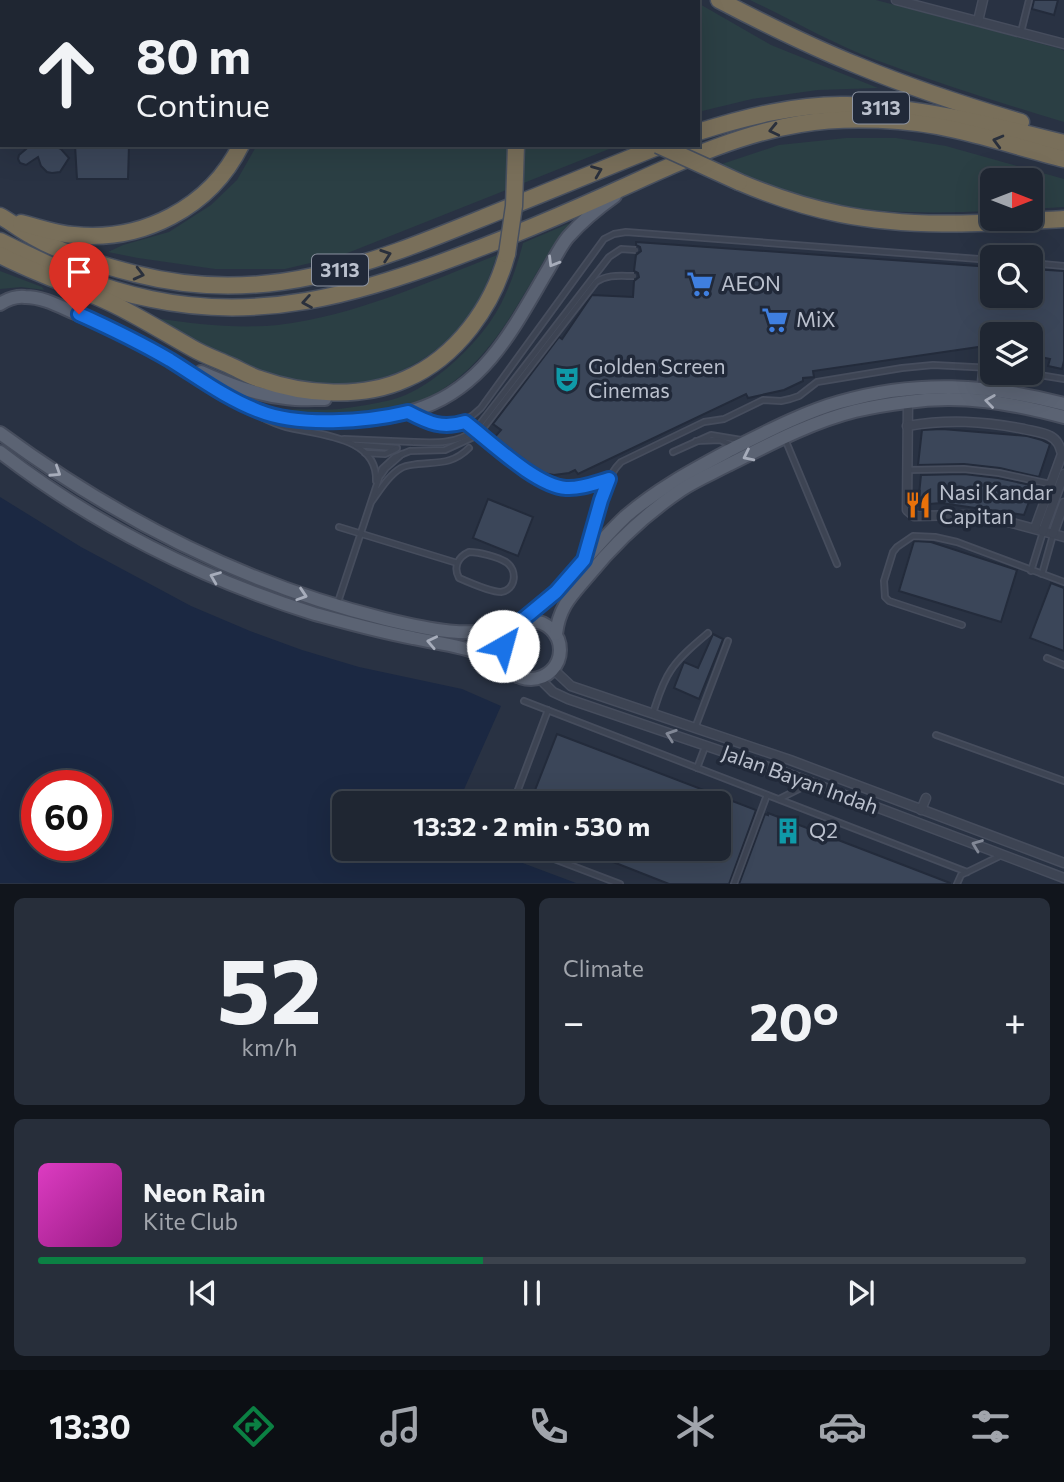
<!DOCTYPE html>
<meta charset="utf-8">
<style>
body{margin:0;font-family:Commissioner,sans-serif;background:#272e3a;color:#f1f3f6;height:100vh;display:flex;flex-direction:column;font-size:26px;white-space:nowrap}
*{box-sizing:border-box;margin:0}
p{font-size:23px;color:#a1a5ac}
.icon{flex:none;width:38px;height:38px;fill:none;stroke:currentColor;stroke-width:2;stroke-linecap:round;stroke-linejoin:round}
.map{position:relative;height:884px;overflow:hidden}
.panel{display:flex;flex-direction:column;gap:14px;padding:14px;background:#11151c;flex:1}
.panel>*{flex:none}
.guide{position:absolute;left:0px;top:0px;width:700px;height:147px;box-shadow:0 7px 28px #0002,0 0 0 2px #3c434d;background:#1f2632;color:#f1f3f6;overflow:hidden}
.needle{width:46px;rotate:90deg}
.controls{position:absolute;left:980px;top:168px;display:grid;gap:14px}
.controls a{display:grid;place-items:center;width:63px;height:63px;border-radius:10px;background:#1f2632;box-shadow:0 7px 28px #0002,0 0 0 2px #3c434d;font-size:35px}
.speed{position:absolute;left:21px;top:770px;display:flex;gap:14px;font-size:35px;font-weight:700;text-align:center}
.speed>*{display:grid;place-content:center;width:91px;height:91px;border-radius:50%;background:#1f2632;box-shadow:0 7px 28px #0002,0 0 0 2px #3c434d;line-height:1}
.speed .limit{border:10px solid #d22;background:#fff;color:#111}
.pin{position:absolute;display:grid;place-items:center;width:60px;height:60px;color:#fff;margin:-72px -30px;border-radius:50% 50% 50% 0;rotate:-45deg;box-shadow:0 0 7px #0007}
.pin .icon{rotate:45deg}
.me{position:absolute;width:77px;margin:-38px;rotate:38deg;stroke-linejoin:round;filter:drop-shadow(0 0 5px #0008)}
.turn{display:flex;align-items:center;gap:24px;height:147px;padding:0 21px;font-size:32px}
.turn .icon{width:91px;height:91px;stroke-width:2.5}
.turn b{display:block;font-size:49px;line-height:60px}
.big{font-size:52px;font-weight:700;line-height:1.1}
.panel .tile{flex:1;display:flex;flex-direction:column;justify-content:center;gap:10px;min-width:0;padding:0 24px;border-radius:10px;background:#272e3a}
.panel .dial{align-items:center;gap:0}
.dial b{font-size:91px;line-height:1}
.song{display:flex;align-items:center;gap:21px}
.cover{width:84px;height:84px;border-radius:10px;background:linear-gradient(135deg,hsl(310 70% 55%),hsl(310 70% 35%))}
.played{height:7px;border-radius:4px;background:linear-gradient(90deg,#0b8043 45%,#3c434d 45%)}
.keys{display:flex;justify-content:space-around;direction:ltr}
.heat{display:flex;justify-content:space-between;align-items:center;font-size:38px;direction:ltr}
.panel .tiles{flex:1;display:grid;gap:14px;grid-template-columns:1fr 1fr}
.tile:last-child{grid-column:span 2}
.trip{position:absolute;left:332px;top:791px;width:399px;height:70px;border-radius:10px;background:#1f2632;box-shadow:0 7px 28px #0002,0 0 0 2px #3c434d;font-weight:700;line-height:70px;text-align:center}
.tabs{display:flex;height:112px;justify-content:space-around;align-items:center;background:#0c0f14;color:#a1a5ac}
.tabs .icon{width:49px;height:49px}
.tabs .current{color:#0b8043}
.tabs b{font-size:32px;color:#f1f3f6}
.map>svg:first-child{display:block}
.green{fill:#2b3f44}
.water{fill:#1b2842;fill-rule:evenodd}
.building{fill:#3b4659;stroke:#232b3b;stroke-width:2}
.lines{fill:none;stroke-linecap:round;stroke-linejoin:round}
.lane-casing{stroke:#464d5d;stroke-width:8}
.street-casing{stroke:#464d5d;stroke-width:11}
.primary-casing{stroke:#464d5d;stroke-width:16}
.highway-casing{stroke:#474f5e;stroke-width:19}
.lane{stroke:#3d4453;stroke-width:4.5}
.street{stroke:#3d4453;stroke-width:8}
.primary{stroke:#5b6373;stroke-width:12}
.highway{stroke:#796f5a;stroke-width:16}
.lane-bridge-casing{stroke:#464d5d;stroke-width:8;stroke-linecap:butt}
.highway-bridge-casing{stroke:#474f5e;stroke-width:19;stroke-linecap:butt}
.lane-bridge{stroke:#3d4453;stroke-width:4.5}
.highway-bridge{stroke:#796f5a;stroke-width:16}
.oneway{stroke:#2a303c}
.oneway2{stroke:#a7adbb}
.oneway3{stroke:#828896}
.route-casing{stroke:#114b97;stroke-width:18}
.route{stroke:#1a73e8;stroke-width:12}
.labels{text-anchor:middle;stroke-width:7;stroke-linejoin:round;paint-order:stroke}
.shield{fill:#212939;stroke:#8c93a1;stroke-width:2}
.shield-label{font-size:19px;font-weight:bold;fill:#bac0cd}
.poi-label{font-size:21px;fill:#bac0cd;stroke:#212939;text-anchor:start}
.street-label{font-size:21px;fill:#bac0cd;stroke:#212939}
</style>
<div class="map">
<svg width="1064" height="884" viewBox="0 0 1064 884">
<rect width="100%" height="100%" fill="#293243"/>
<!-- green -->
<g class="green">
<path d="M279,0H445L446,2H279Z"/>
<path d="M525,0H694L697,2H525Z"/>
<path d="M750,0H876L1061,49L1064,51V122C1001,103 937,83 876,60C833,44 792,20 750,0Z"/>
<path d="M698,3L771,45L878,88L818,90L752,99L698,112Z"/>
<path d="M846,138H896L946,146L1064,179V207L1031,209V180H992V211C942,213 891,214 841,206C796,198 753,183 710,168L779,145Z"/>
<path d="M257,145H604L609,149L340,256L285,269H215L138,258L108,252L123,245L169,232L211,205L237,180Z"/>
<path d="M570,223C559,239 547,255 537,272C506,326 477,377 417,403C394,413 359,413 333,413C318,412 301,413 286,410C303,408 321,411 339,409C356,407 374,404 391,400C426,392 470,351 490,322C506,299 516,270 523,243Z"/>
<path d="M497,255C491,272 485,289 476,304C430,380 346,400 265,374C226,362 190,338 155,318C195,324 237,329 278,325C354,316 426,283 497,255Z"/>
<path d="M0,271L42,287L44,290L21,287L0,289Z"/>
</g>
<!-- water -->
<path class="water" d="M0,497L81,547L191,606L250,631L302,650L359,667L462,689L501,706L458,803H345V849H457L465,853L493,852L576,883H0ZM37,786H96V845H37Z"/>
<!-- building -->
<g class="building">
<path d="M1034,0H1058L1054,15L1032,9Z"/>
<path d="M23,145H53L61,149L69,158L60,172L52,173L47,172L41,166L38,157L26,165L20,163L18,159L19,155L26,149Z"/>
<path d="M75,145H129L128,179H77Z"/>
<path d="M636,242L992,267V296H1031V269L1064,271V361L1062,369L1048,366L1050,359L1031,355V334H992V347L985,346L813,371L814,377L803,378V381L784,390L748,398L746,394L578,474L575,470L569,473L554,475L537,472L493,439L501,430L493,424L559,337L562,339L592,295L633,297L634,281L639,277L638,273L634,271L636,255L641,251L640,247L636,245Z"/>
<path d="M942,429L1027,436L1042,440L1050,444L1039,477L1000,468L964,464L918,465L922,430Z"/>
<path d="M964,474L998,478L1035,486L1024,515L941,503L918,505L921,475Z"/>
<path d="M488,499L533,517L518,556L473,538Z"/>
<path d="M914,541L931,542L1017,570L1001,622L899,591Z"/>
<path d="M1051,583L1064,588V651L1030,638Z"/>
<path d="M713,634L723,639L699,699L674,688L684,662L698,668Z"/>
<path d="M557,734L756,810L729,884H669L580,849H719V803H530Z"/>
<path d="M768,813L950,883V884H739L765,814L768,815Z"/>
</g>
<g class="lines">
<!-- lane casing -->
<g class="lane-casing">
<g id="lane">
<path d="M118,2L120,0"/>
<path d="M215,2V0"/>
<path d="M1021,32L1029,0"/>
<path d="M0,93L2,91"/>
<path d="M1031,263L1064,266"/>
<path d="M1027,373L1064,379"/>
<path d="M980,387L982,367"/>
<path d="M414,415C440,428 459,430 481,408L604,239L614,234L626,232L992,260"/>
<path d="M261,417C269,421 278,425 286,427C317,435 378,436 376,481"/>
<path d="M465,422C489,441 536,486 565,488C580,489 594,483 608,479"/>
<path d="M344,439L414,442"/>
<path d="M785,439L837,564"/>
<path d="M696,441L720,440L732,445"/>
<path d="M356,445L397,448"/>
<path d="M673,452L711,435L741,440"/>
<path d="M365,453L385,454L396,449"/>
<path d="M908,470L964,469L999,473L1050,484"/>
<path d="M381,475L386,468L402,454"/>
<path d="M372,501C380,490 389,475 401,468C406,465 412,465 418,464C439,462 453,464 469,448"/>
<path d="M339,527L457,563"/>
<path d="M586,551C594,524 601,481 621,462L704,422L724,419L763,400L781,401L790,399L799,396L817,382L902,368L933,365L992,368"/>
<path d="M469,552C479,552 498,557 506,562C518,570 516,590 501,592C491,592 468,582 459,578C453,567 458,557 469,552Z"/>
<path d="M1031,571L1043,532"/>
<path d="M1042,574L1053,535"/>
<path d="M337,605L382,469L395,457L410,451"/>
<path d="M962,625L889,601L885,597L884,581L893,552L897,547L913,536L935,537L957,542L1064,582"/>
<path d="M1047,658L1064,665"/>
<path d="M524,701L967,872"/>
<path d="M653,713C658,698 662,683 671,670C680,656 695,644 708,633"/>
<path d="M695,728L728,641"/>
<path d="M936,735L1064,781"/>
<path d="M697,768L705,747"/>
<path d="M779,799L811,783"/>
<path d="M513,803L548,710"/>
<path d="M528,849L620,884"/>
<path d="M734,884L767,795"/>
<path d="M957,884L961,875L1002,855"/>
</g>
</g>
<!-- street casing -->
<g class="street-casing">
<g id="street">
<path d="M896,0L1064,44"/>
<path d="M978,21L983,0"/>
<path d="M908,401L907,510L914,516L968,515L990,517L1064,537"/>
<path d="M907,426C948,419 983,421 1024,429C1032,431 1043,432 1050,436C1058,440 1060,447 1062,454L1035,528"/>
<path d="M1043,531L1064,474"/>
<path d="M1053,534L1064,503"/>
<path d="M553,669L571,686L790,760L1064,863"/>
<path d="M539,678L553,692L568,699L786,773L1064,878"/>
<path d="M921,810L926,798"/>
</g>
</g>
<!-- primary casing -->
<g class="primary-casing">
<g id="primary">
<path d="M0,304C8,299 16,296 25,297C43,297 59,306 75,313C107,327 140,342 170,360C200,378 228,400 262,412C305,427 382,423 424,407C486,384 514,327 546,273C553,262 559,248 568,237C582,221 598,208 615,196"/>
<path d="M201,372C228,384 256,395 286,398C299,400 312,399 325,399"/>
<path d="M0,433C117,519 243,584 385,619C426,629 473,640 514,625C521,623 528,616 534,611C568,584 593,547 625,517C657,489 693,470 730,450C764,433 804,412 840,402C916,380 988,384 1064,404"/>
<path d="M0,452C93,524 202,579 315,614C348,623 380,632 413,638C435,643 460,645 481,654C494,659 504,669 517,676"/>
<circle cx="531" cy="650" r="29"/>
<path d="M556,634C559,607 571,596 588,576C615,543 647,513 681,490C696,480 713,473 728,465C768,445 811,422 855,411C872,407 890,404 907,402C961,394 1012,403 1064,417"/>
</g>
</g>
<!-- highway casing -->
<g class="highway-casing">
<g id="highway">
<path d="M265,0V2"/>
<path d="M472,0L473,2"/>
<path d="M510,0L511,2"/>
<path d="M719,0C765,24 811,47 859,66C912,88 967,106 1021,122"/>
<path d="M698,132C746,117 796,104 846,105C918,106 995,126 1064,143"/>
<path d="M739,182C772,196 805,207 840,214C914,229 990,223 1064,219"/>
<path d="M0,216C11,222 21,230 32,236C63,254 101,265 136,274C265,307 367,265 485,217C544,193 603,169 662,145"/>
<path d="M21,223C38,227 56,234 74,235C142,242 210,208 241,145"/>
<path d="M0,241C50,266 96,288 151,299C259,322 356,295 456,257C507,238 557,217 606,195C669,167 732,135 800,124C848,116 909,119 956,130C992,138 1028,150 1064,159"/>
<path d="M0,255C38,275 79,287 117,306C143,319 167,334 192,348C204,355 218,360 231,366C240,370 250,376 260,379C305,395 362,399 406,379C457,357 493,306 507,254"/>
</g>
</g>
<!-- lane -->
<use href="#lane" class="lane"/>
<!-- street -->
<use href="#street" class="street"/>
<!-- primary -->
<use href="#primary" class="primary"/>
<!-- highway -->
<use href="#highway" class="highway"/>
<!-- lane-bridge casing -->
<g class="lane-bridge-casing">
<g id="lane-bridge">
<path d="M414,442C436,443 458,444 476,429L609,257L621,249L636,250"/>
<path d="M410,451L445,450L478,435L596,282C608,274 620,276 634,276"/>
</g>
</g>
<!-- highway-bridge casing -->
<g class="highway-bridge-casing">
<g id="highway-bridge">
<path d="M658,145L739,182"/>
<path d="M507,254L514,206L516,145"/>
</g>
</g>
<!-- lane-bridge -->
<use href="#lane-bridge" class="lane-bridge"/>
<!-- highway-bridge -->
<use href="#highway-bridge" class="highway-bridge"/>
</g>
<!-- one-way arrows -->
<defs><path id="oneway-chevron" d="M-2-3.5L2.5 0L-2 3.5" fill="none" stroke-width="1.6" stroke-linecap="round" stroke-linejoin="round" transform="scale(1.75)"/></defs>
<g class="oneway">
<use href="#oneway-chevron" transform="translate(774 130) rotate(167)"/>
<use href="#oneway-chevron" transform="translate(998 141) rotate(-165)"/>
<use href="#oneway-chevron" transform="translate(597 171) rotate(-22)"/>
<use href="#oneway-chevron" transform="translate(386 255) rotate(-19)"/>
<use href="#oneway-chevron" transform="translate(139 274) rotate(14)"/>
<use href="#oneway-chevron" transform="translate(307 302) rotate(170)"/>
</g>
<g class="oneway2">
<use href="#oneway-chevron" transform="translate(553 262) rotate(121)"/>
<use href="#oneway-chevron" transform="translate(990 401) rotate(-172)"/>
<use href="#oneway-chevron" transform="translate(748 456) rotate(154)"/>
<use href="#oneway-chevron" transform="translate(56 472) rotate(33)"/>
<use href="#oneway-chevron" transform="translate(215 577) rotate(-158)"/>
<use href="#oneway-chevron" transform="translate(302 595) rotate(18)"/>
<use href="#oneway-chevron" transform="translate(432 642) rotate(-168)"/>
</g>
<g class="oneway3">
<use href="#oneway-chevron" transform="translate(671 735) rotate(-161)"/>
<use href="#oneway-chevron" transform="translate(977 845) rotate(-159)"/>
</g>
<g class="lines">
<!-- route casing -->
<g class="route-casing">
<path id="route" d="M79,314C110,328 141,343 170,360C199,378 227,399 259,411C299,427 367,422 408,412C429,423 442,429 465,422C490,441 536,486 566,488C581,489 595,483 609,479L601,500L584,560L556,592L510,630L505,638L503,646"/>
</g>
<!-- route -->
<use href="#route" class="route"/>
</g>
<!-- icons -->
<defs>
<g id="supermarket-bare" transform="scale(2.1)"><path d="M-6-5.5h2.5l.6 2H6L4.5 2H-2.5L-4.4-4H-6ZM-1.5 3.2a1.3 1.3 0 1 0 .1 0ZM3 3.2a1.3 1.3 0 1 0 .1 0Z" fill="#3f7fe0" stroke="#212939" stroke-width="2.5" paint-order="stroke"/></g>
<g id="theatre-bare" transform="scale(2.1)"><path d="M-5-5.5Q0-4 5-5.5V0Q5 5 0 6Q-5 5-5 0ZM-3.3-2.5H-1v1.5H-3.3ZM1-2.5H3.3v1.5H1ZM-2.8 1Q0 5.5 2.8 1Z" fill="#0f9aa8" stroke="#212939" stroke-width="2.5" paint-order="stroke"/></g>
<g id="restaurant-bare" transform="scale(2.1)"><path d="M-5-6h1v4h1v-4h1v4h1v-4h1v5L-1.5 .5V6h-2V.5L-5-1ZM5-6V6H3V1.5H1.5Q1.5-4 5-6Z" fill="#e8710a" stroke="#212939" stroke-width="2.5" paint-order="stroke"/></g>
<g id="building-bare" transform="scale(2.1)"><path d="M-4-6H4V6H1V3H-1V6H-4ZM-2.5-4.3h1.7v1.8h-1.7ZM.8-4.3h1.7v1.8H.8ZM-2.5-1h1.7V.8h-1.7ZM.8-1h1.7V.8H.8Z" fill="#0f9aa8" stroke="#212939" stroke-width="2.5" paint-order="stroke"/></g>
</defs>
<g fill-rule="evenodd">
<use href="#supermarket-bare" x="700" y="284"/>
<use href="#supermarket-bare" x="775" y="320"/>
<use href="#theatre-bare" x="567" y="379"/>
<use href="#restaurant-bare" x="918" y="505"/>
<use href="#building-bare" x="788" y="831"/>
</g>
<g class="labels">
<!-- shield labels -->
<g class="shield">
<rect x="853" y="92.5" width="56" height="31" rx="5"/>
<rect x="312" y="254.5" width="56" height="31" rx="5"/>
</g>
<g class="shield-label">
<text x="881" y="115">3113</text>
<text x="340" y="277">3113</text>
</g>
<!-- poi labels -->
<g class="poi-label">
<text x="721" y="291">AEON</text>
<text x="796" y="327">MiX</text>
<text x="588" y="374">Golden Screen<tspan x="588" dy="24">Cinemas</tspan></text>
<text x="939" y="500">Nasi Kandar<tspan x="939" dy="24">Capitan</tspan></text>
<text x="809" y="838">Q2</text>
</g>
<!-- street labels -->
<g class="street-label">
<text transform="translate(800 780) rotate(20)" y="7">Jalan Bayan Indah</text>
</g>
</g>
</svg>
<div class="controls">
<a><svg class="needle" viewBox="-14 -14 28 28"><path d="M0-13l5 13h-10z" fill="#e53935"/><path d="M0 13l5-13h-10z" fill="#a1a5ac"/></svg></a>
<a><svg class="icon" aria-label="search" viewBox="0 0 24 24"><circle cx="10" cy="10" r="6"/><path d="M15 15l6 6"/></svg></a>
<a><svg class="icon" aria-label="layers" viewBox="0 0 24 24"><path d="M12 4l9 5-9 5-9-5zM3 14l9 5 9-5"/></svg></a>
</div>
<div class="speed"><div class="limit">60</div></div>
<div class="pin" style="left:79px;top:314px;background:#d93025"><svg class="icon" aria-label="arrive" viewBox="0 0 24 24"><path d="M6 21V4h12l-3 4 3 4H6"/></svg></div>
<svg class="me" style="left:503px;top:646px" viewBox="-20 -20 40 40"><circle r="19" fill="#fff"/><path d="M0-13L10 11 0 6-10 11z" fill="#1a73e8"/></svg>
<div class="trip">13:32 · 2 min · 530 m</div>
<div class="guide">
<div class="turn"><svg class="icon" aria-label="ahead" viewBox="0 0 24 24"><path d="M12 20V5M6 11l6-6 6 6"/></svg><div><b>80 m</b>Continue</div></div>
</div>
</div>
<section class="panel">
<div class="tiles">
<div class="tile dial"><b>52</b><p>km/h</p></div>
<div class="tile"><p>Climate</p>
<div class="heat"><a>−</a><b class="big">20°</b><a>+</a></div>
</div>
<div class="tile">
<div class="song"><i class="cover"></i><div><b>Neon Rain</b><p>Kite Club</p></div></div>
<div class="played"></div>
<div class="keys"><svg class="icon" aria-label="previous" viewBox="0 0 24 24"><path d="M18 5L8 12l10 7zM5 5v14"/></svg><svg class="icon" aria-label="pause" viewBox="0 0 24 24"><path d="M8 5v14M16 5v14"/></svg><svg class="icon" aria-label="next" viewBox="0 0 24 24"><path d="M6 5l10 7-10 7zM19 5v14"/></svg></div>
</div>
</div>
</section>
<nav class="tabs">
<b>13:30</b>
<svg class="icon current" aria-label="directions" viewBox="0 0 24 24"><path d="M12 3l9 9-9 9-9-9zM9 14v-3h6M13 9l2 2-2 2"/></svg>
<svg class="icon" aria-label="music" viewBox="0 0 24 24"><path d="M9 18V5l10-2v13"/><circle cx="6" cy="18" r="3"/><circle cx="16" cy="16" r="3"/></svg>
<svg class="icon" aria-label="phone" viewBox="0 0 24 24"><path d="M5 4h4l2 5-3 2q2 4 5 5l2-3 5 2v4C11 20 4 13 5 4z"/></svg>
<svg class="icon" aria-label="climate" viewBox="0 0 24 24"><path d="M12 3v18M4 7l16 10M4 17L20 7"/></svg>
<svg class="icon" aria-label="car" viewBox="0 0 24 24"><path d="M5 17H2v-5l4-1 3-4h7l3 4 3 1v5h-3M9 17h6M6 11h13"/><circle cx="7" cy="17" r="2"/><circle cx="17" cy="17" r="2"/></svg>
<svg class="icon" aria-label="filters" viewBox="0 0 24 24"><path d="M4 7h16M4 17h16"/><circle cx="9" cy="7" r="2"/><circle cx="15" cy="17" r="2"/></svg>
</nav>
